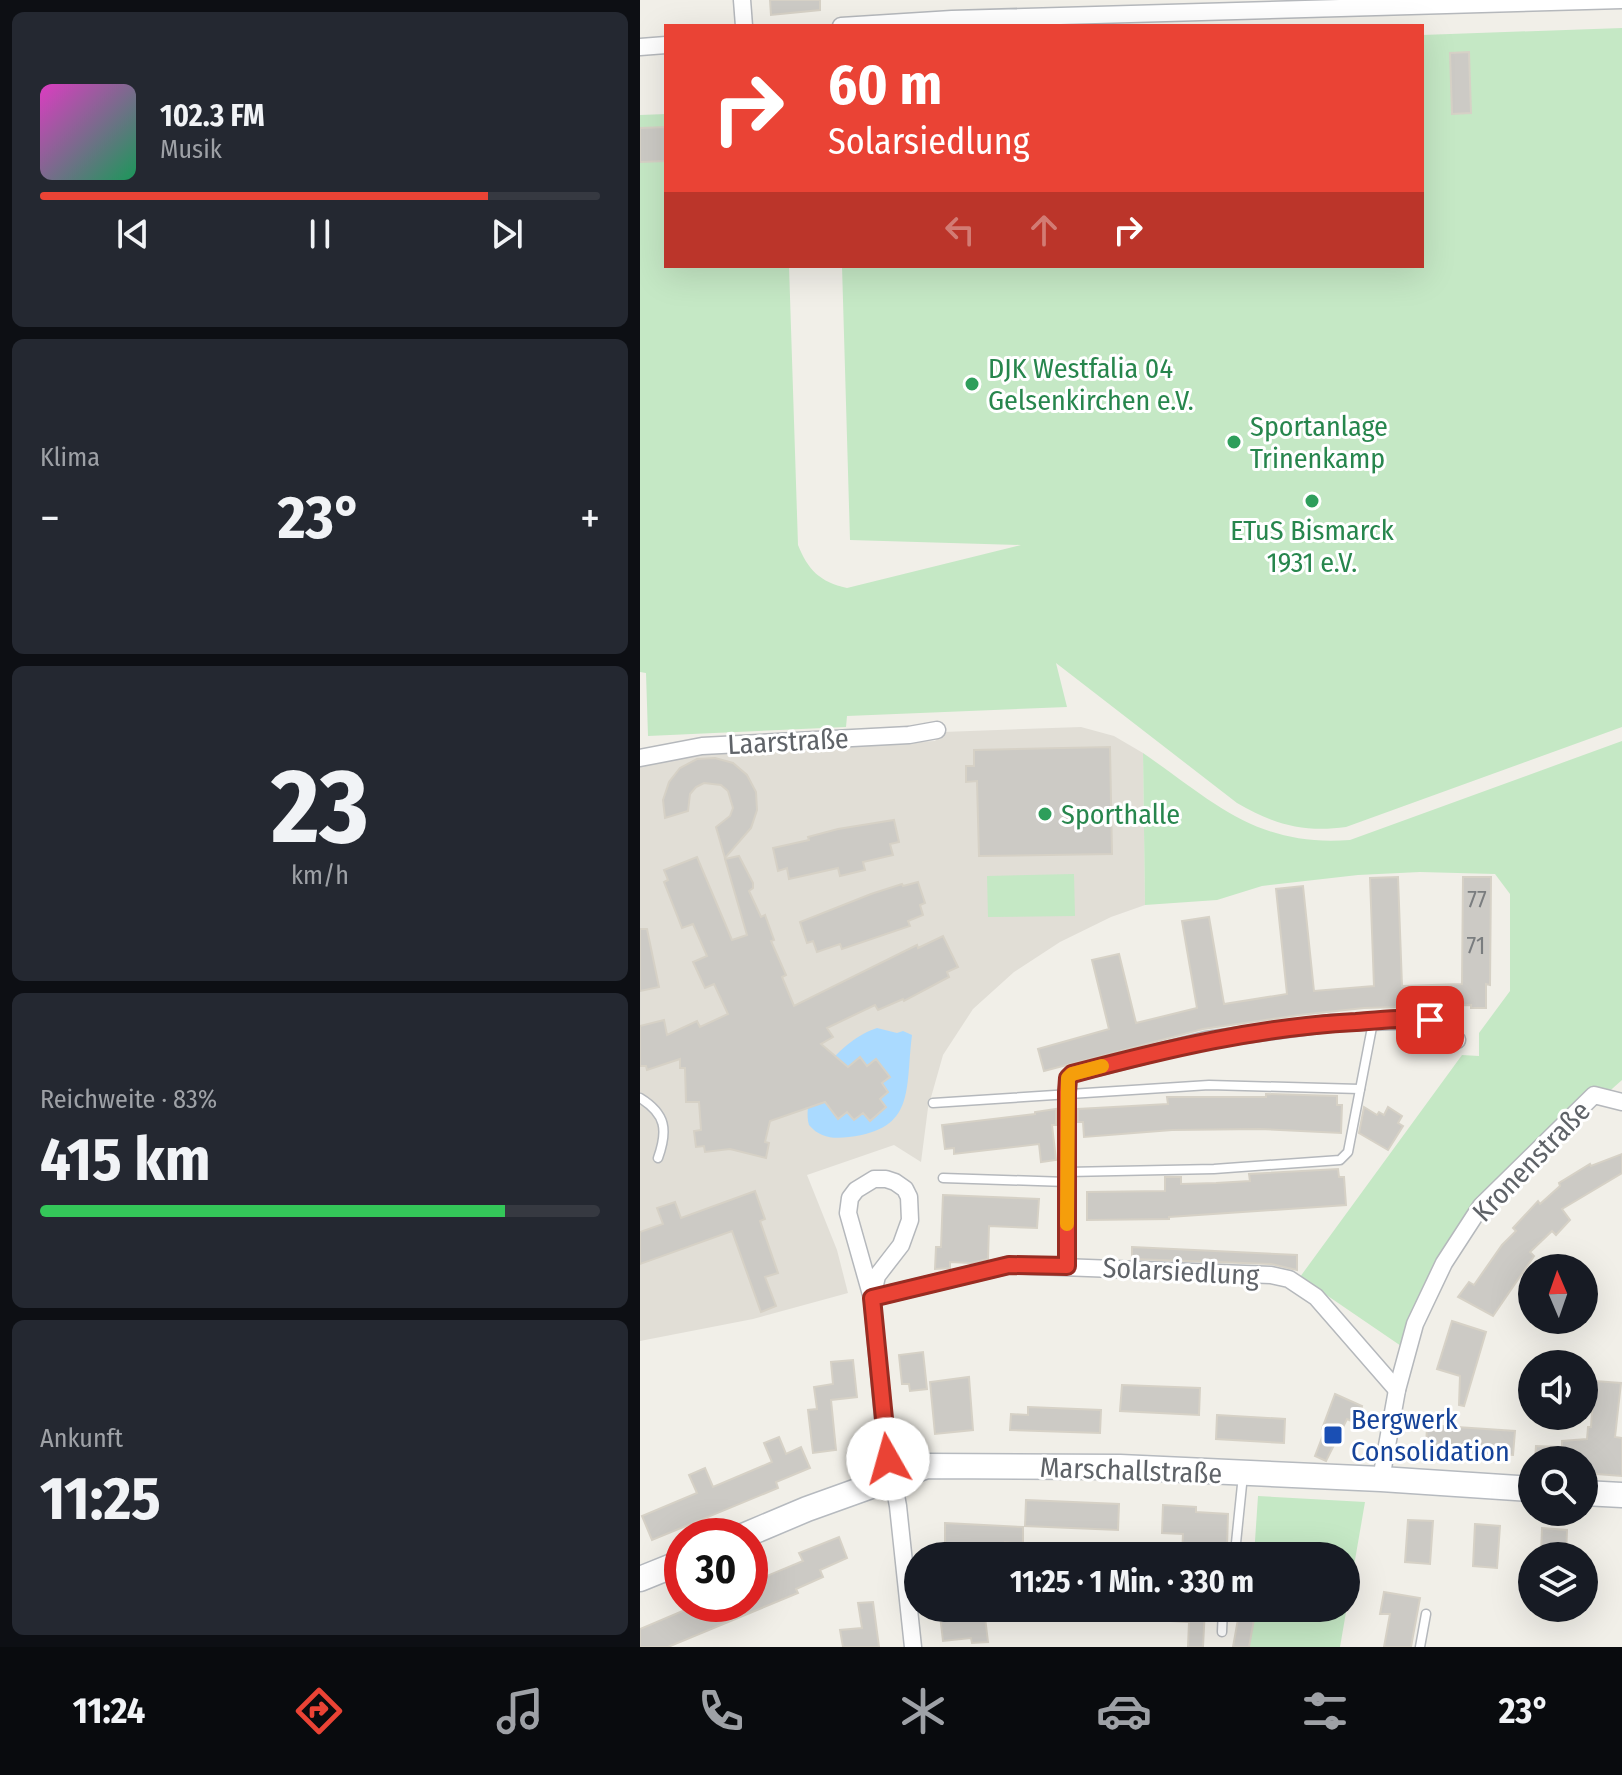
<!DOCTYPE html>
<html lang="de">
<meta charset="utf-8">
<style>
body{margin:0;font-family:"Fira Sans Condensed",sans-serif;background:#242831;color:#f1f3f6;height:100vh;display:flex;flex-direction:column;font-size:30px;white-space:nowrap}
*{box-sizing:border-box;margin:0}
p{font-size:26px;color:#9ea1a6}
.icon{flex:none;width:44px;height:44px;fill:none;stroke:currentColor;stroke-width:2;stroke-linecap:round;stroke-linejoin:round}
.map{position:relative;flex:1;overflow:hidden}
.panel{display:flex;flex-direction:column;gap:12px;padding:12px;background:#0d0f14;width:640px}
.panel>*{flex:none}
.banner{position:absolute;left:24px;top:24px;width:760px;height:244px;border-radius:0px;box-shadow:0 8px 32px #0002;background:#ea4335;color:#fff;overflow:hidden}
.needle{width:52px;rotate:358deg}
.controls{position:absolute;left:878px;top:1254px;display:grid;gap:16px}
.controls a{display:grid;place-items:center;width:80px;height:80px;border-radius:50%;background:#171b24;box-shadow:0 8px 32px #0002;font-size:40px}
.speed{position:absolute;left:24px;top:1518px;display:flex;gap:16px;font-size:40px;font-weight:700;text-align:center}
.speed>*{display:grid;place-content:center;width:104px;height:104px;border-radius:50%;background:#171b24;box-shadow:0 8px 32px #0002;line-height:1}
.speed .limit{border:12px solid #d22;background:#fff;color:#111}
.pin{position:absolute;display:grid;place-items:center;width:68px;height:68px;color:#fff;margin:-34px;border-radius:16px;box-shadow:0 4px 12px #0006}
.me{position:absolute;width:88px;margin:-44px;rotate:353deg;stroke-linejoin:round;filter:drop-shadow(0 0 6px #0008)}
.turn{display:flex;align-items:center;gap:28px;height:168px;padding:0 32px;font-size:36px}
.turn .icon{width:104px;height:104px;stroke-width:2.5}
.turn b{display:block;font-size:56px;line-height:68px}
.lanes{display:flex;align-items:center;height:76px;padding:0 32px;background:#0003;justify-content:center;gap:40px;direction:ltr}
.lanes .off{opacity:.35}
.big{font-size:60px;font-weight:700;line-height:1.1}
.panel .widget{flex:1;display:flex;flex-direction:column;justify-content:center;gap:12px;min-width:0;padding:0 28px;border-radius:12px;background:#242831}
.panel .dial{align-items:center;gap:0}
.dial b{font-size:104px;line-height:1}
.song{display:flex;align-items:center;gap:24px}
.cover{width:96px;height:96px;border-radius:12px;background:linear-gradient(135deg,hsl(310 70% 55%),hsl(150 70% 35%))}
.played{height:8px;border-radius:4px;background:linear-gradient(90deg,#ea4335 80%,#363941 80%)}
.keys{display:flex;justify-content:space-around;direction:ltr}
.heat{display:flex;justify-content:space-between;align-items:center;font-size:44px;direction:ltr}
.charge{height:12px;border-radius:6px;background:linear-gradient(90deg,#34c759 83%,#363941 0)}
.trip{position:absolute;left:264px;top:1542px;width:456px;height:80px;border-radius:40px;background:#171b24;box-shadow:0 8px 32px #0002;font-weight:700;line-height:80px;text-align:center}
.tab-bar{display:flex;height:128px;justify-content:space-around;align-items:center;background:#090b0e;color:#9ea1a6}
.tab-bar .icon{width:56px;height:56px}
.tab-bar .current{color:#ea4335}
.tab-bar b{font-size:36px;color:#f1f3f6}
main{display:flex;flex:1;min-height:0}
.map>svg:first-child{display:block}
.education{fill:#e1ded6}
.green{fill:#c5e8c5}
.water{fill:#aadaff}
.building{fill:#cccac5;stroke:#d6d1c6;stroke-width:2}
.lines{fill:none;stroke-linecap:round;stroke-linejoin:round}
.lane-casing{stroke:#b5b8bc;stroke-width:11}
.street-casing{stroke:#b5b8bc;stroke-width:19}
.secondary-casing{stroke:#b6babf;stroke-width:27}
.lane{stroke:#fff;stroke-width:8}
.street{stroke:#fff;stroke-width:16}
.secondary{stroke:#fff;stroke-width:24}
.route-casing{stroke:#982c22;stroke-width:20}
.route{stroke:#ea4335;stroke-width:14}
.slow{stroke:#f59e0b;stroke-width:14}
.leisure-dot{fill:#2e9e5b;stroke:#fff;stroke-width:3}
.transit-dot{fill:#1a4fb4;stroke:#fff;stroke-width:3}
.labels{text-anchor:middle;stroke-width:6;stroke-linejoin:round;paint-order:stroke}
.number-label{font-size:24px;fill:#7a7d7f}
.leisure-label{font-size:28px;fill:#27864d;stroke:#fff;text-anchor:start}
.street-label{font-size:28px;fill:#5f6368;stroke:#fff}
.transit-label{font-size:28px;fill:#164399;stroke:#fff;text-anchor:start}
</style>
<main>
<section class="panel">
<div class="widget">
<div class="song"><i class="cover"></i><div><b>102.3 FM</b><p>Musik</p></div></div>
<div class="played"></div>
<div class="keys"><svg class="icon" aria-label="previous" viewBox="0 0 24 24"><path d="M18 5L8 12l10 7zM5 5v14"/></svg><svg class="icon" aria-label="pause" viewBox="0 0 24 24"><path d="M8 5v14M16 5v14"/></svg><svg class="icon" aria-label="next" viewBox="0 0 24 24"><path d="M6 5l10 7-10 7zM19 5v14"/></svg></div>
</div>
<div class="widget"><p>Klima</p>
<div class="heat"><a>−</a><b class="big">23°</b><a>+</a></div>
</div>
<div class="widget dial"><b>23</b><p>km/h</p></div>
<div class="widget"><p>Reichweite · 83%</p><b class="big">415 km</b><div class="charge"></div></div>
<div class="widget"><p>Ankunft</p><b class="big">11:25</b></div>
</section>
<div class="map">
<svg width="982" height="1647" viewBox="0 0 982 1647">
<rect width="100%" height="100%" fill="#f1efe8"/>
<!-- education -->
<path class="education" d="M441,727L474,736L503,753L505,905L471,917L420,942L374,972L333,1009L303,1055L288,1108L281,1162L254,1145L167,1175L197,1250L208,1293L113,1319L0,1341V765L63,754L113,749L295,741L303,732Z"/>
<!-- green -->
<g class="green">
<path d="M982,28V727L706,827C664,833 633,824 597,803L416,663L427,707L207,716L206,727L8,736L6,673L0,672V115L26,114V266H149L158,545C168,570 180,582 207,588L381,545L210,540L202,266H782V35Z"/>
<path d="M982,741V1080L873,1177L811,1258L764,1348L660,1277L822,1055L839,1056V1033L870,991V894L855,874L780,872L718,875L622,886L577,900L505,905L503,753C575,803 617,847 710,840Z"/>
<path d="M434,874L435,916L348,917L347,876Z"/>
<path d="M618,1496L725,1502L700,1647H609L616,1608H706V1556H614Z"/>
</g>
<!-- water -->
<path class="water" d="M237,1028L257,1033L263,1031L272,1035C265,1090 276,1129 209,1137C193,1139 180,1138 169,1125C160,1087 202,1039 237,1028Z"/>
<!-- building -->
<g class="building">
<path d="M130,0H180V10L131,15Z"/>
<path d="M829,52L831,113L812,114L810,53Z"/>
<path d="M26,127V161L0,162V128Z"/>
<path d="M470,747L472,854L339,856L337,781L326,782V766H334V750Z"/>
<path d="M75,758L93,763L107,775L116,792L117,810L111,828L85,858L76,827L90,816L93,808L88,791L81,785L64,783L56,787L50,794L48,811L25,818L23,800L29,782L40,768L57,759Z"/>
<path d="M254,820L259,842L250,844L253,855L223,862L225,870L200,876L198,868L149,879L147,868L138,871L133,848L169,840L168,837L198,829Z"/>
<path d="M99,856L113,883V888L109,891L121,917L125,915L134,940L131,941L146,975L142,977L154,1006L277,945L278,948L303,936L318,967L307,972L309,977L264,1001L263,999L238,1010L235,1005L187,1028L193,1037L181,1044L208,1067L220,1057L227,1066L236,1059L250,1077L242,1083L248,1092L240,1099L246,1107L230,1121L223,1113L214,1120L207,1112L198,1119L185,1102L130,1121L125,1142L129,1143L126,1158L90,1149L65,1152L64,1146L56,1147L54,1131L61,1130L59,1102H46L45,1068H40V1059L7,1070L6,1066H0V1026L24,1020L27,1035L57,1021L60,1027L88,1014L74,984L65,988L53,962L67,956L53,924L42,928L24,882L28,880L24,870L57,857L92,940L107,935L85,859Z"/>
<path d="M758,877L762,986L822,984L823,877H851L850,985L846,984V1008H831V1005L724,1008L659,1015L563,1029L404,1071L398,1049L469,1029L452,960L479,954L496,1023L557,1008L542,921L569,917L584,1004L647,994L636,889L663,886L674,991L734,986L730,878Z"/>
<path d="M278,882L285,903L280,905L283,915L268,921L270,926L202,949L200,944L177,952L173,941L167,943L160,922L231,894L262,884L263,886Z"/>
<path d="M0,929H7L19,987L0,991Z"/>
<path d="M626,1094L697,1096V1105H702L701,1133L620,1129L532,1130L444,1137L443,1122H438V1109L528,1104L527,1097H626Z"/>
<path d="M724,1107L737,1115L739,1112L744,1115L748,1107L762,1116L758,1123L763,1126L748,1150L719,1133Z"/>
<path d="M416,1109V1125H412L416,1160L401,1162L399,1144L314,1154V1148L305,1149L302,1125L395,1114V1112Z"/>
<path d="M982,1154V1173L922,1209L930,1220L916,1235L912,1231L890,1252L894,1256L853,1316L818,1297L829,1282L834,1285L862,1245L876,1231L873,1228L898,1201L900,1204L920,1186L919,1183L950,1164L951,1166Z"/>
<path d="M698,1169L699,1177H704L706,1205L529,1217V1219L447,1220V1192L525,1191V1177H541V1184L576,1183L610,1181L609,1174Z"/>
<path d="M115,1191L125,1219L120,1221L138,1273L125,1277L136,1306L121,1312L92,1231L0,1264V1232L23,1224L17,1208L35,1202L41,1218Z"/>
<path d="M303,1195L399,1199L397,1228L349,1226L348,1259L331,1263L310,1262V1268L295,1269L296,1247H301Z"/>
<path d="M492,1247L657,1255V1270L631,1264L492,1259Z"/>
<path d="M812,1321L846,1332L824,1406L819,1405L820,1376L797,1369Z"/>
<path d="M283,1352L287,1389L270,1391L269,1384H262L259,1355Z"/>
<path d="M213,1360L217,1397L191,1400L196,1450L173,1453L168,1410L177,1409L174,1387L193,1384L191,1362Z"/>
<path d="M329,1377L333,1430L295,1434L290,1382Z"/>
<path d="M954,1381L981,1383L975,1437L982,1438V1476L944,1473V1460H895L896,1446L922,1447V1441L947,1439L948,1427H951Z"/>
<path d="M482,1385L560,1388L559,1415L480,1411Z"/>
<path d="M695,1394L722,1406L716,1423L707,1419L686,1461L675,1456L685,1430L682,1429Z"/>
<path d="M388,1407L461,1410L460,1433L370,1430L371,1414L388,1415Z"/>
<path d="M577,1415L645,1419L644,1443L576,1439Z"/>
<path d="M787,1425L875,1431L873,1455L786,1449Z"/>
<path d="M139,1437L146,1454L161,1447L170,1468L136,1482L138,1488L12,1540L2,1516L57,1493L49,1475L65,1468L73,1487L132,1462L124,1443Z"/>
<path d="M386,1500L479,1504L478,1530L385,1526Z"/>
<path d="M523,1505L556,1507V1512L588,1514L587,1547H577V1556H542L543,1534L522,1533Z"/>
<path d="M768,1520L793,1521L790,1564L765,1562Z"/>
<path d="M305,1523L383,1527V1544L365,1542L364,1549L328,1548V1555L305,1554Z"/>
<path d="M835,1524L860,1526L857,1568L833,1566Z"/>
<path d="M902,1528L927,1530L926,1556H901Z"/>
<path d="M199,1537L207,1558L180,1570L183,1577L156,1589L158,1593L28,1647H0V1629L59,1604H110V1583L163,1561L159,1553Z"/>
<path d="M744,1592L780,1598L771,1647H744L750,1614H740Z"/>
<path d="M233,1602L239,1647H203L200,1630L222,1628L218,1603Z"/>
<path d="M513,1608H565L563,1647H548L549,1622L513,1620Z"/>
<path d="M600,1608H616L609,1647H593Z"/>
<path d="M344,1609L348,1642L332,1643L331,1638L303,1641L300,1615Z"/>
</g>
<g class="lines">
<!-- lane casing -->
<g class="lane-casing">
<g id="lane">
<path d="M0,1098C26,1114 28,1130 18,1158"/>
<path d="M293,1103L569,1085L720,1089"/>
<path d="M427,1172L574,1169L700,1160L708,1152L733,1022"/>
<path d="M303,1178L427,1182"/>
<path d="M592,1556L596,1543L603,1475"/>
<path d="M582,1632L583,1608"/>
<path d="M780,1647L786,1614"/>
</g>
</g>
<!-- street casing -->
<g class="street-casing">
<g id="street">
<path d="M102,0L104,26"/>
<path d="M201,26L312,19L982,0"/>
<path d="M0,47L26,45"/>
<path d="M0,758L62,746L269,735L297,730"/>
<path d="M427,1266V1092L428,1078L432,1074L566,1040L692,1023L790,1020L817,1040"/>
<path d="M232,1298L237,1276L261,1245L270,1220L269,1197L265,1189L255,1182L246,1179H234L216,1190L210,1198L208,1213L232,1298L245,1438L258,1506L273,1647"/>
<path d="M232,1298L369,1265L631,1275L649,1279L676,1297L757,1390"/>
<path d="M741,1479L757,1390L775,1324L804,1263L841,1206L954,1095L982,1102"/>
</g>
</g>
<!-- secondary casing -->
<g class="secondary-casing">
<g id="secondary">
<path d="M944,1493L982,1495"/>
<path d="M103,1536L167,1509L287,1466L480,1467L741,1479L892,1489"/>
<path d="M0,1579L42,1562"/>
</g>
</g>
<!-- lane -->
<use href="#lane" class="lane"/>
<!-- street -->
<use href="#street" class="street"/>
<!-- secondary -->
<use href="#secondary" class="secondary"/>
</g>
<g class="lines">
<!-- route casing -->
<g class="route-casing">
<path id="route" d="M248,1459L232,1298L369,1265L427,1266V1092L428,1078L432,1074C526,1049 619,1027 716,1022C740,1020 766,1017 790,1020"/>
</g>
<!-- route -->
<use href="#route" class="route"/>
<!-- slow -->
<path class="slow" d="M427,1224L428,1078L432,1074L462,1066"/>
</g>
<!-- markers -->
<g class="leisure-dot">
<circle cx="332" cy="384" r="8"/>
<circle cx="594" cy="442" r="8"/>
<circle cx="672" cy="501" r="8"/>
<circle cx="405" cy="814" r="8"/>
</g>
<rect class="transit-dot" x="683" y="1425" width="20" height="20" rx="4"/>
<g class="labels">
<!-- number labels -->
<g class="number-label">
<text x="837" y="908">77</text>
<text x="836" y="954">71</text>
</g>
<!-- leisure labels -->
<g class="leisure-label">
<text x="348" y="378">DJK Westfalia 04<tspan x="348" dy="32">Gelsenkirchen e.V.</tspan></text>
<text x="610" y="436">Sportanlage<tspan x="610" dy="32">Trinenkamp</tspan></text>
<text x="672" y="540" text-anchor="middle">ETuS Bismarck<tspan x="672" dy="32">1931 e.V.</tspan></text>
<text x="421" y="824">Sporthalle</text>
</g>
<!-- street labels -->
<g class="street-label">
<text transform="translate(148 741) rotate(-3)" y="10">Laarstraße</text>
<text transform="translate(891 1161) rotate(-46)" y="10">Kronenstraße</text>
<text transform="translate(541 1271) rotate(3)" y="10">Solarsiedlung</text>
<text transform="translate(491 1470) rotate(2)" y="10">Marschallstraße</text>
</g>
<!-- transit labels -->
<g class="transit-label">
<text x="711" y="1429">Bergwerk<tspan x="711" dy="32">Consolidation</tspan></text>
</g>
</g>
</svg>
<div class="controls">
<a><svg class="needle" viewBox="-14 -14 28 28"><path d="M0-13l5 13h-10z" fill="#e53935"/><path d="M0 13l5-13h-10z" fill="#9ea1a6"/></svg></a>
<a><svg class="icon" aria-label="sound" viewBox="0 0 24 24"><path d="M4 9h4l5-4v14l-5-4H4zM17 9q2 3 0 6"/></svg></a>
<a><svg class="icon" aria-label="search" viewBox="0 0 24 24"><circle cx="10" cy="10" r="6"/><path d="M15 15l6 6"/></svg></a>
<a><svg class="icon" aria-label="layers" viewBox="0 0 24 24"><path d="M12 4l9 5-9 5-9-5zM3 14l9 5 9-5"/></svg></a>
</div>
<div class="speed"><div class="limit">30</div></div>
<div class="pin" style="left:790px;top:1020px;background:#d93025"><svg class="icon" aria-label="arrive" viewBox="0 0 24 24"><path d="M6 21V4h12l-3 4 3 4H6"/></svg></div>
<svg class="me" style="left:248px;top:1459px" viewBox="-20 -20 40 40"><circle r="19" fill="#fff"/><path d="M0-13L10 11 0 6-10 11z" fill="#ea4335"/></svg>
<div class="trip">11:25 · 1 Min. · 330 m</div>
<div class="banner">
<div class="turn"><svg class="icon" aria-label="right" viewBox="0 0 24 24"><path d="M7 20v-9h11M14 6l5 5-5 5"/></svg><div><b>60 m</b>Solarsiedlung</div></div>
<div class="lanes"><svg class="icon off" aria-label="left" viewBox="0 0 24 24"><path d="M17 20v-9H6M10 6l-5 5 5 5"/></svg><svg class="icon off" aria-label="ahead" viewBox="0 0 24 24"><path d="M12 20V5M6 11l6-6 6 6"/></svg><svg class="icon" aria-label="right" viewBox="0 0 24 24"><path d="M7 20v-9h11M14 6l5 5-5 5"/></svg></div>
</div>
</div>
</main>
<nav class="tab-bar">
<b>11:24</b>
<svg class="icon current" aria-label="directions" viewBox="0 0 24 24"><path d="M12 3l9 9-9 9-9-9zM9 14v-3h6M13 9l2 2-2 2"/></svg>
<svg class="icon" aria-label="music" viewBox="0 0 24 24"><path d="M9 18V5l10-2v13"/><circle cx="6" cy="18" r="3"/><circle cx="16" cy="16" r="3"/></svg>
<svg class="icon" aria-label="phone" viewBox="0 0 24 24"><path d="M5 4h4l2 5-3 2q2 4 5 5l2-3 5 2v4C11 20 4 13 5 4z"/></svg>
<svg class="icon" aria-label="climate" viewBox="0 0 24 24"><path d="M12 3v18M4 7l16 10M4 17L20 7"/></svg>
<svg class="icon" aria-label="car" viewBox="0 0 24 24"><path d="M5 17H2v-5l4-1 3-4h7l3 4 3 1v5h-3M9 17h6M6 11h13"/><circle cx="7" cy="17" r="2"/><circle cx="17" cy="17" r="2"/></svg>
<svg class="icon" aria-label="filters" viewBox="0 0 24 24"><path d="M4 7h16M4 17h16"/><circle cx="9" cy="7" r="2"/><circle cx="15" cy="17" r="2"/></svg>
<b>23°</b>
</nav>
